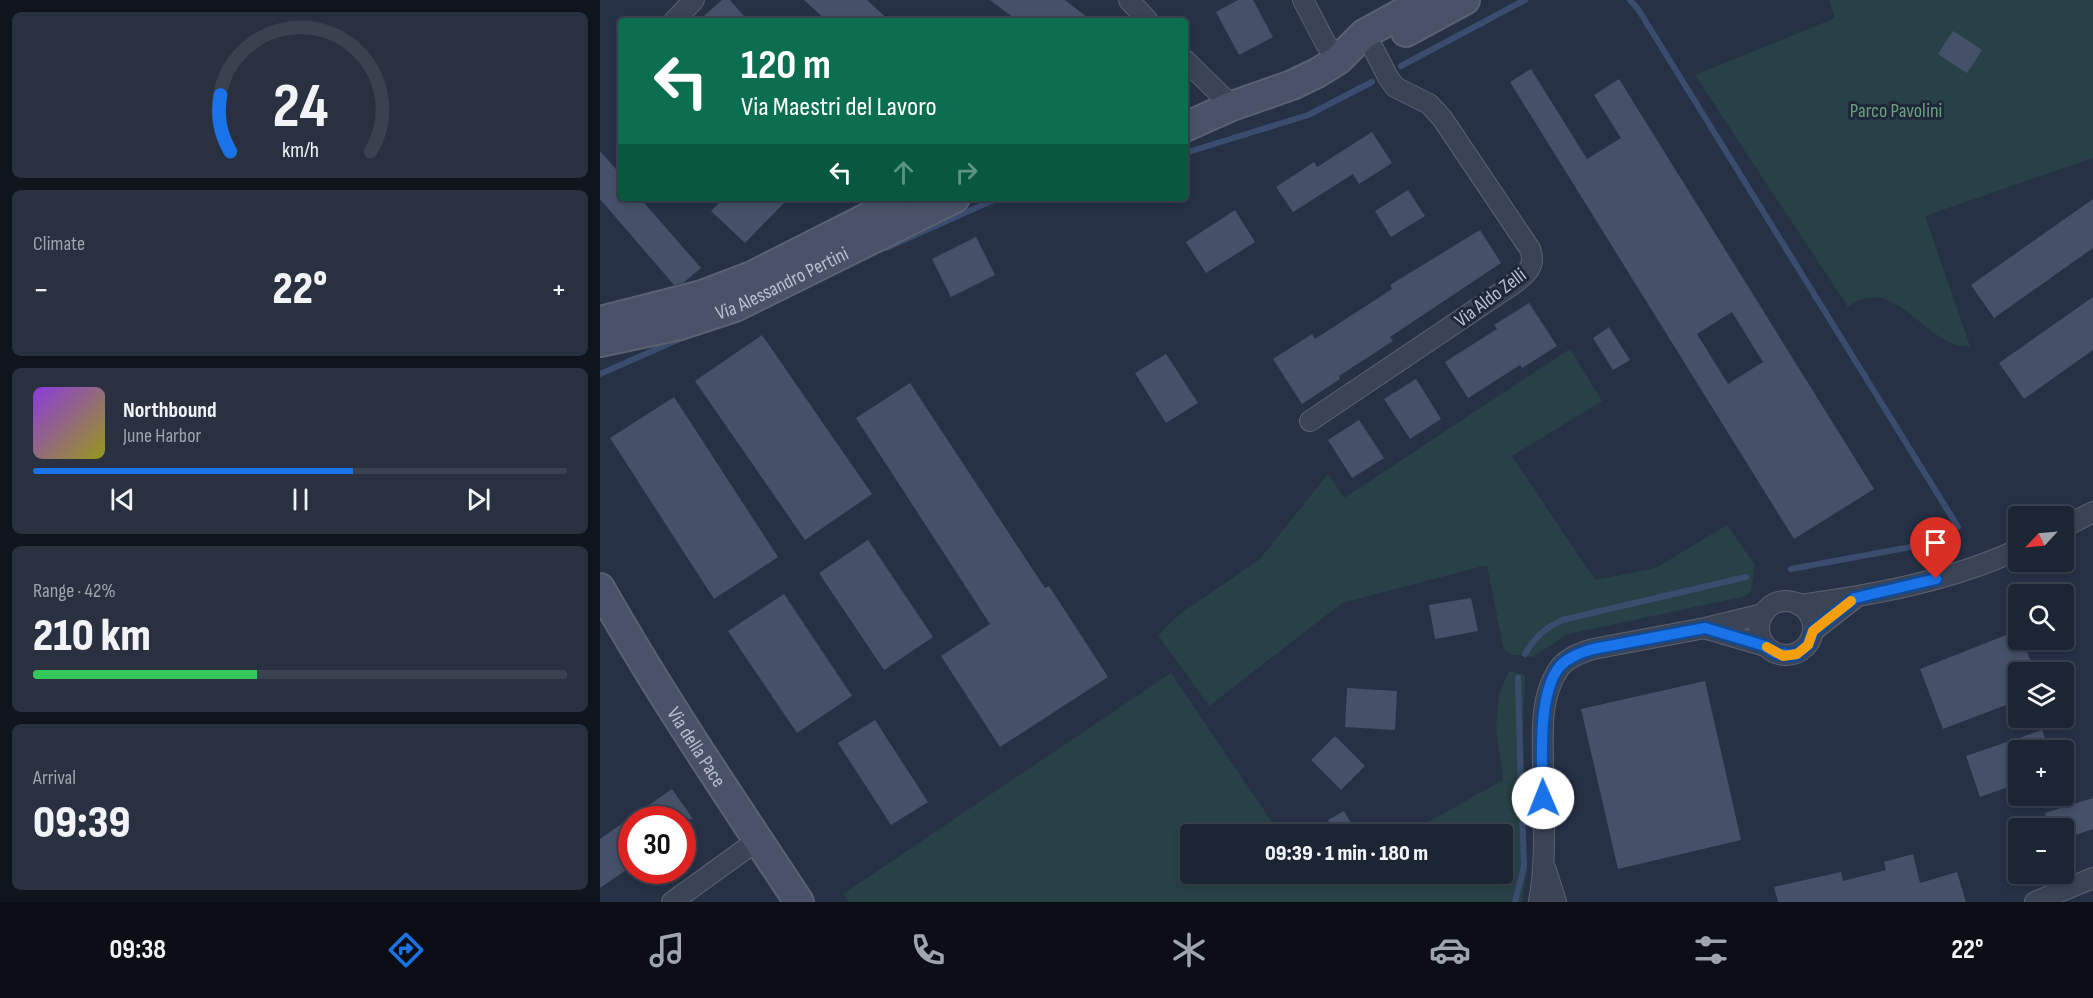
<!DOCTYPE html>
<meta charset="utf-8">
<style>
body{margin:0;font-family:"Sofia Sans Condensed",sans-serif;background:#293140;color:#f1f3f6;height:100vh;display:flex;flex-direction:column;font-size:22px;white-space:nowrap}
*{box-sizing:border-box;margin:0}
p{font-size:20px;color:#a0a5ac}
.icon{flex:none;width:33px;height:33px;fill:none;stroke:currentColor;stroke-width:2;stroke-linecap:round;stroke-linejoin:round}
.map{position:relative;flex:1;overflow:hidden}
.details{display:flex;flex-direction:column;gap:12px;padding:12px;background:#0f141d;width:600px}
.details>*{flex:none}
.hud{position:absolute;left:18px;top:18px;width:570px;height:183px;border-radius:6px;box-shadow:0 3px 9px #0003,0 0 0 2px #3a424f;background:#0b6e4f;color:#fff;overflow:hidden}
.needle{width:39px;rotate:244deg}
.buttons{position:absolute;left:1408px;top:506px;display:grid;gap:12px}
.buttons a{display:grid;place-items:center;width:66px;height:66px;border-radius:6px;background:#1c2534;box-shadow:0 3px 9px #0003,0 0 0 2px #3a424f;font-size:30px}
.speed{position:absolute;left:18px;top:806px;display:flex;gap:12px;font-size:30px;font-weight:700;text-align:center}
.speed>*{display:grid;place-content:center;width:78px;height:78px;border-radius:50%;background:#1c2534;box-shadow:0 3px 9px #0003,0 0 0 2px #3a424f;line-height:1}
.speed .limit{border:9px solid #d22;background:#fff;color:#111}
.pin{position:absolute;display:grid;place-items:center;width:51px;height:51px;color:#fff;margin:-62px -26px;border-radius:50% 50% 50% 0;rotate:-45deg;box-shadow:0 0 6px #0007}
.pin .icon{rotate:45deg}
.me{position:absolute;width:66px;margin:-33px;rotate:359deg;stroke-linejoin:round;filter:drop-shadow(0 0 4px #0008)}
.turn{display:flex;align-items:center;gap:21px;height:126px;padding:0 24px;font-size:27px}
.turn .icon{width:78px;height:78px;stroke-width:2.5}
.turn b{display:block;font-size:42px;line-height:51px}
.lanes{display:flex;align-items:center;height:57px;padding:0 24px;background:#0003;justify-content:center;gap:30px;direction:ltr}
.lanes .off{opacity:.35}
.big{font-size:45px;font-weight:800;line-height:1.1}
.details .widget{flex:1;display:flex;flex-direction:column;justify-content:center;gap:9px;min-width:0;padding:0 21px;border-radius:9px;background:#293140}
.details .dial{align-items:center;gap:0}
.dial svg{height:156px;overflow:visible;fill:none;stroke:#3a424f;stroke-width:7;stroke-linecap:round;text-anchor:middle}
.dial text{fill:#f1f3f6;stroke:none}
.song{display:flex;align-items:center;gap:18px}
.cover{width:72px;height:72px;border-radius:9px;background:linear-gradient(135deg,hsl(270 70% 55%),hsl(60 70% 35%))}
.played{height:6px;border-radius:3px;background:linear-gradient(90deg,#1a73e8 60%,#3a424f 60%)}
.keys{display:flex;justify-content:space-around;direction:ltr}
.heat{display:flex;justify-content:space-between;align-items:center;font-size:33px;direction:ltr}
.charge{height:9px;border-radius:4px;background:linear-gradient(90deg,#34c759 42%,#3a424f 0)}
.trip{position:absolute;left:580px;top:824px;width:333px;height:60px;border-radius:6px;background:#1c2534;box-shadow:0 3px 9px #0003,0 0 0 2px #3a424f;font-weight:800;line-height:60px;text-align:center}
.menu{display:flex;height:96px;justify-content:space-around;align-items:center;background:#0b0f15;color:#a0a5ac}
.menu .icon{width:42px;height:42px}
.menu .current{color:#1a73e8}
.menu b{font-size:27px;color:#f1f3f6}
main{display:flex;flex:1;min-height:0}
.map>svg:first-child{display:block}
.green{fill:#284147}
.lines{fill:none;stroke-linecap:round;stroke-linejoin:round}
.stream{stroke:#3b4d6f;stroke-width:6}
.building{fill:#455168;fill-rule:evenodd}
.street-casing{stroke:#5a6172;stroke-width:22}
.secondary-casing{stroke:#5a6172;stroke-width:32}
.street{stroke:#3b4455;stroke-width:20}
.secondary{stroke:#495268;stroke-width:28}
.route-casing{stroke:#114b97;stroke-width:15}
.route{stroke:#1a73e8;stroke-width:10}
.slow{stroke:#f59e0b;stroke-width:10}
.labels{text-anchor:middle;stroke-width:6;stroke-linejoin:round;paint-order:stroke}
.park-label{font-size:20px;fill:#6fa07e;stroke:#1f283b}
.street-label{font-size:20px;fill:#b9bfce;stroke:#1f283b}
</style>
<main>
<section class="details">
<div class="widget dial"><svg viewBox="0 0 100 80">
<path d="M14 69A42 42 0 1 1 86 69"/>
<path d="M14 69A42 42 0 0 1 9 40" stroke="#1a73e8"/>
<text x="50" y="56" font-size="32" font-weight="700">24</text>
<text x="50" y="72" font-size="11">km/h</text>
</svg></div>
<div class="widget"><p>Climate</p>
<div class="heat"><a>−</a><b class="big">22°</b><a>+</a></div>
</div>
<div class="widget">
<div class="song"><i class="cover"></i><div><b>Northbound</b><p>June Harbor</p></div></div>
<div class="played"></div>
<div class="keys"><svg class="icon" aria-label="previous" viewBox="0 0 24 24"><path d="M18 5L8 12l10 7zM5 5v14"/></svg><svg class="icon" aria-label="pause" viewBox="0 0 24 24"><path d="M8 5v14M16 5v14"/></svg><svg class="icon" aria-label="next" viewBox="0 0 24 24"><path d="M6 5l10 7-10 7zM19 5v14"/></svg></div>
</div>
<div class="widget"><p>Range · 42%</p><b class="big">210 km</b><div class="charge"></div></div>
<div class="widget"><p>Arrival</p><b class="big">09:39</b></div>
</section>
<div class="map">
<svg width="1493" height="902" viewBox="0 0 1493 902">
<rect width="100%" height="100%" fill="#263146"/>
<!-- green -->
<g class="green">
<path d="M1229,0H1493V158L1325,216L1370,346C1327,351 1296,270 1248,307L1095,75L1235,18Z"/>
<path d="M970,349L1002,401L912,456L995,580L1056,568L1127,525L1155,565L1151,591L1146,596L968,634L932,657L910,654L903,647L887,565L742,603L609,706L558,635L580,614L660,559L728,474L744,498Z"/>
<path d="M909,671L925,675L923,729L927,870L922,902H249L243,894L571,673L680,834H591V873H706L714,885L736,873H903V834H807L903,780L896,728L899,694Z"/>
</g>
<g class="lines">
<!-- stream -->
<g class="stream">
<path d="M1030,0L1038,9L1358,527"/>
<path d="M801,66L925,0"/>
<path d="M585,153L708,115L772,82"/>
<path d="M286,248L398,198"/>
<path d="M0,374L84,337"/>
<path d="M1191,569L1327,544L1349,545"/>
<path d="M925,654C935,637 945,628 962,620L1146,577"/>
<path d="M918,678L921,792"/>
<path d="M915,902L924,866L922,811"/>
</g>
</g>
<!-- building -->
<g class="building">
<path d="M122,0H130L148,21H98Z"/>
<path d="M204,0H267L290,21H227Z"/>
<path d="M390,0H465L492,21H418Z"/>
<path d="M638,0H653L673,37L639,55L616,12Z"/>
<path d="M1353,31L1382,50L1367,73L1338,54Z"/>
<path d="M931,69L987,159L1021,138L994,95L1019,79L1274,489L1194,539L910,82ZM1132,312L1163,362L1128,384L1097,334Z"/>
<path d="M772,132L792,163L759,184L753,174L693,212L676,187L714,162L717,167Z"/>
<path d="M0,151L21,175V198H40L101,268L83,283L74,285L0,199Z"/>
<path d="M808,190L825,216L791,237L775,211Z"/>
<path d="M124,198H189L145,243L111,211Z"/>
<path d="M1493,199V248L1394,318L1371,285Z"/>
<path d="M635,210L655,242L606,273L586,242Z"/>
<path d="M880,230L901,263L790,337L793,341L739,376L740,379L702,404L673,359L712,334L715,339L792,289L790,285Z"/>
<path d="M376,237L395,275L351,297L332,259Z"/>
<path d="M1493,297V350L1424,399L1399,363Z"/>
<path d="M929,303L957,346L922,368L920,365L868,398L845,362L897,329L894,325Z"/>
<path d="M1009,327L1030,360L1013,370L993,338Z"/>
<path d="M162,335L272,494L205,540L95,381Z"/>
<path d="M566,354L598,403L566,423L535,373Z"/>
<path d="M816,379L841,419L810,439L784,399Z"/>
<path d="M310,383L445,588L449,586L508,677L400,747L341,656L390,624L256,418Z"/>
<path d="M74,397L178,557L114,599L10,438Z"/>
<path d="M759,420L784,458L752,478L728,440Z"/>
<path d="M268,540L333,637L284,670L219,573Z"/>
<path d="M184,594L252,696L197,733L128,631Z"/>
<path d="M871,598L878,631L835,639L829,605Z"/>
<path d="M1419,630V639H1422L1435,672H1419V700L1343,729L1320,669Z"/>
<path d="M1105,681L1141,840L1018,869L981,709Z"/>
<path d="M747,688L797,691L795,730L745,727Z"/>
<path d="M275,720L328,802L291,825L238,743Z"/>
<path d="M1442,730L1449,750H1419V783L1380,797L1366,756Z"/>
<path d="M735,736L765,766L741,790L711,760Z"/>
<path d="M72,789L93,819H32V866L0,888V839Z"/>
<path d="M1493,798V829L1464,839V828H1450L1445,813Z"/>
<path d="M744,811L753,827L740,834H736L728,820Z"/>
<path d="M1313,854L1320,883L1357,872L1366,902H1178L1174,887L1241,872L1243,881L1286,870L1284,862Z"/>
</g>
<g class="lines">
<!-- street casing -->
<g class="street-casing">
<g id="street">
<path d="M529,0L548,21"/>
<path d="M703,0L726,44L738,60"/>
<path d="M74,21L94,0"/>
<path d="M585,60L632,106"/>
<path d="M710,421L912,285C925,275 937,267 930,249L842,118L829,104L795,87L788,77L774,50"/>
<path d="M1464,527L1493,512"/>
<circle cx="1186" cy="628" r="27"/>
<path d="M1199,605C1273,595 1351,581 1419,549"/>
<path d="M1107,629L1165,646"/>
<path d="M1213,631L1255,598"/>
<path d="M946,870L956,902"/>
<path d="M72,902L158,840"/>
<path d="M939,902C947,858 943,813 943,769C943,736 939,699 958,670C966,658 980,653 993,649L1105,628L1163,614"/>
<path d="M1435,902L1493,878"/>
</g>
</g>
<!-- secondary casing -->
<g class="secondary-casing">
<g id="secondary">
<path d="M806,32L865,0"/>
<path d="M585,127L632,106L692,85L717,73L738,60L764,34L826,0"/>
<path d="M0,321L102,295L152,276L306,198"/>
<path id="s1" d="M0,342L80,325L135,307L355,198"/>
<path id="s2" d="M0,588C61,696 131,799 199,902"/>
</g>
</g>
<!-- street -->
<use href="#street" class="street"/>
<!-- secondary -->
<use href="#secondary" class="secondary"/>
</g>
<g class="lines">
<!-- route casing -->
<g class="route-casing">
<path id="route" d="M943,798C942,764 937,693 960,666C969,657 980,653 993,649L1105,628L1165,646L1176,653L1190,655L1197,654L1208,645L1213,631L1255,598L1336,579"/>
</g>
<!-- route -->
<use href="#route" class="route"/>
<!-- slow -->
<path class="slow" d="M1167,647L1183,656L1197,654L1208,645L1213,631L1251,601"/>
</g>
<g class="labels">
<!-- park labels -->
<g class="park-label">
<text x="1296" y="117">Parco Pavolini</text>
</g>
<!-- street labels -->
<g class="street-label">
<text dy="7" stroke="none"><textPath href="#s1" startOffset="192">Via Alessandro Pertini</textPath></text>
<text transform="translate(890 297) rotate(-37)" y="7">Via Aldo Zelli</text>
<text dy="7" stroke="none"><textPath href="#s2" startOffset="186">Via della Pace</textPath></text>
</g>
</g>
</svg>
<div class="buttons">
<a><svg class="needle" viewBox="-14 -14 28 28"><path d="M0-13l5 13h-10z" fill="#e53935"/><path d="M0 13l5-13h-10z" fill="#a0a5ac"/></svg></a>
<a><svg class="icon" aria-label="search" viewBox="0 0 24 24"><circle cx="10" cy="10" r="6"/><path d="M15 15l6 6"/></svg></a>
<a><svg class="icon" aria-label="layers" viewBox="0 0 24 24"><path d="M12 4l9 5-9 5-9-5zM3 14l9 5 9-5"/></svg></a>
<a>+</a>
<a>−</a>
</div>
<div class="speed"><div class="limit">30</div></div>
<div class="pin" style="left:1336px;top:579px;background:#d93025"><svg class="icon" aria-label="arrive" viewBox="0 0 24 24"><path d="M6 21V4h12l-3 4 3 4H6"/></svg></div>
<svg class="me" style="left:943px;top:798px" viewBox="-20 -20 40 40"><circle r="19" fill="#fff"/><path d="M0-13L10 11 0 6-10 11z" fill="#1a73e8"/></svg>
<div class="trip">09:39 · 1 min · 180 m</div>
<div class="hud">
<div class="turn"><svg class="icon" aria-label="left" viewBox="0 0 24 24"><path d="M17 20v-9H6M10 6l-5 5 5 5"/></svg><div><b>120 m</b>Via Maestri del Lavoro</div></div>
<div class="lanes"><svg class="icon" aria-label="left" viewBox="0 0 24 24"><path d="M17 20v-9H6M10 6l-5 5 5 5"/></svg><svg class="icon off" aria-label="ahead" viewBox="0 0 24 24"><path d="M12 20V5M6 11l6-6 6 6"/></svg><svg class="icon off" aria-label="right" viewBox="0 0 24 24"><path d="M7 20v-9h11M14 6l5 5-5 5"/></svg></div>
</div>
</div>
</main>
<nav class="menu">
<b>09:38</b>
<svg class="icon current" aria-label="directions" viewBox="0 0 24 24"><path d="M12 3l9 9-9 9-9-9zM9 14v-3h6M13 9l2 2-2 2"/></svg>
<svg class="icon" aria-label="music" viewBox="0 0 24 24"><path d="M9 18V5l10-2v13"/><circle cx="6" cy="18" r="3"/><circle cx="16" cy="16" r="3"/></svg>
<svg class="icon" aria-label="phone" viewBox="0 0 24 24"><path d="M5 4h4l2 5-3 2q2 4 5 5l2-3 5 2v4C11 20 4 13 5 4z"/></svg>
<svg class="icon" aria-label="climate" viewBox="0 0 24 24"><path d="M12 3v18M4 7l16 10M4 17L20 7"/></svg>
<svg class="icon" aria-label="car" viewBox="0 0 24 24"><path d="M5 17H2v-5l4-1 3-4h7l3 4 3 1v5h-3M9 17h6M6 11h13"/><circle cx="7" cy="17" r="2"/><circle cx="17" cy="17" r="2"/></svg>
<svg class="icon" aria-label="filters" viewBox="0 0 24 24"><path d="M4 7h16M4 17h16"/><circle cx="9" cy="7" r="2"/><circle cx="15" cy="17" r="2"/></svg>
<b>22°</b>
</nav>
